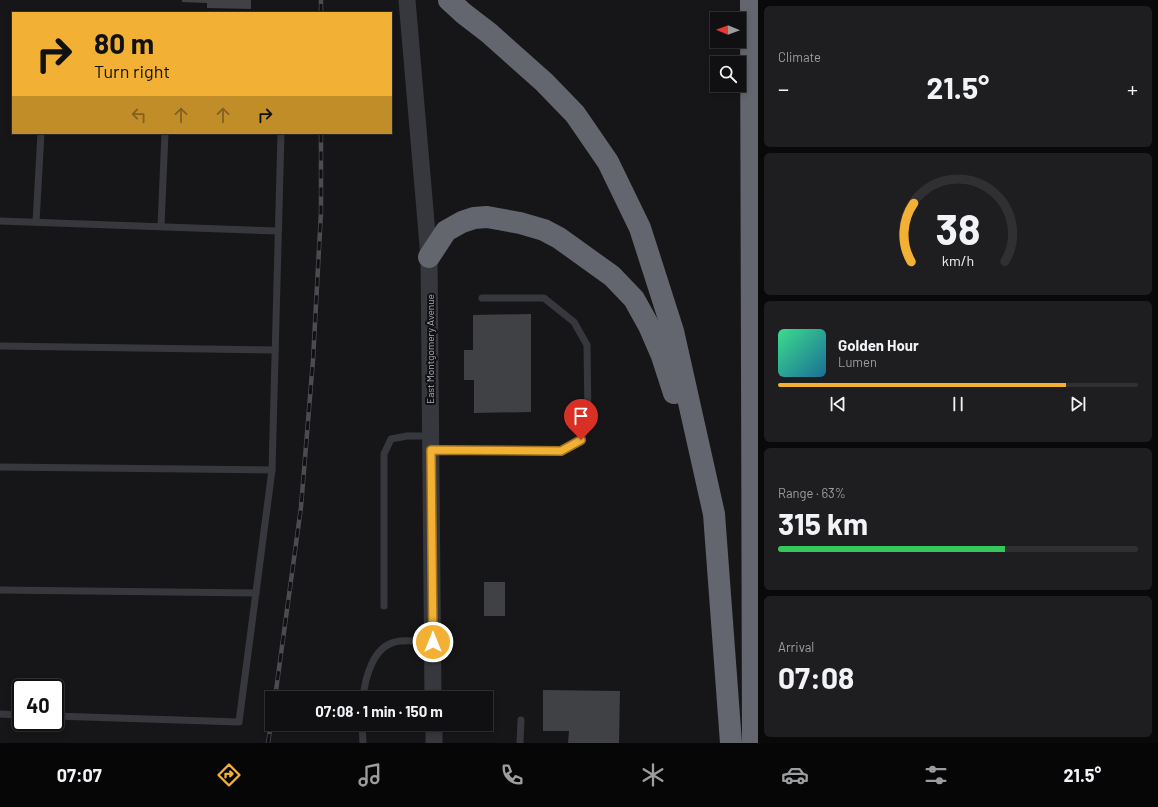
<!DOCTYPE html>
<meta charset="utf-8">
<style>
body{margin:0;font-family:Barlow,sans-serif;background:#1e1e20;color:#f1f3f6;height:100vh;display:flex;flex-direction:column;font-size:15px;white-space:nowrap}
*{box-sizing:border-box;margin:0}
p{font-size:13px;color:#9c9d9f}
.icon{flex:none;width:22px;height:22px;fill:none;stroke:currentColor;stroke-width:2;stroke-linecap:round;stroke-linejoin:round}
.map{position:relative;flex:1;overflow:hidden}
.drawer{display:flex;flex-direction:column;gap:6px;padding:6px;background:#09090a;width:400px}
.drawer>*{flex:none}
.banner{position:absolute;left:12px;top:12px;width:380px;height:122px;border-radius:0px;box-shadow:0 2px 6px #0003,0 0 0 1px #303032;background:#f2b134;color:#111;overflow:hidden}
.needle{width:26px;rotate:271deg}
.tools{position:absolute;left:710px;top:12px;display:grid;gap:8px}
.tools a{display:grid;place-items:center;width:36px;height:36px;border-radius:0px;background:#101012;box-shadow:0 2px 6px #0003,0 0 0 1px #303032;font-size:20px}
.speed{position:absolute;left:12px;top:679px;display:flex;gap:8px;font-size:20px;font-weight:700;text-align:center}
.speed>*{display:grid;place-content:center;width:52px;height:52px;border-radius:50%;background:#101012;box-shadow:0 2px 6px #0003,0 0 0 1px #303032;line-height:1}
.speed .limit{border:2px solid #111;border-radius:6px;background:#fff;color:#111}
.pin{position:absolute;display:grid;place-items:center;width:34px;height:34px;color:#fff;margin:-41px -17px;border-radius:50% 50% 50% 0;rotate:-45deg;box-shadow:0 0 4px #0007}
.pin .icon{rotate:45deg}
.me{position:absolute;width:44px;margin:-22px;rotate:0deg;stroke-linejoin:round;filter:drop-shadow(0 0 3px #0008)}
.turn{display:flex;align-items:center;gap:14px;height:84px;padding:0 16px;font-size:18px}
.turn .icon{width:52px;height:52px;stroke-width:2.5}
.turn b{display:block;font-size:28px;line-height:34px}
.lanes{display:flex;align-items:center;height:38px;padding:0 16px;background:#0003;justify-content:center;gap:20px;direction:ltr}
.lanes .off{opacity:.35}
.big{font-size:30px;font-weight:700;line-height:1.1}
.drawer .card{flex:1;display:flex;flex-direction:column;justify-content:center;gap:6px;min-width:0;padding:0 14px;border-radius:6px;background:#1e1e20}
.drawer .dial{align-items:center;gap:0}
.dial svg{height:104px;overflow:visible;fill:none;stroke:#303032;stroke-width:7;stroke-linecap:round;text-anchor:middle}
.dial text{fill:#f1f3f6;stroke:none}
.song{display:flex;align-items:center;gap:12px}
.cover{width:48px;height:48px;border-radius:6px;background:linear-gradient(135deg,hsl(150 70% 55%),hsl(200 70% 35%))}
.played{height:4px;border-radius:2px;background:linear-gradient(90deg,#f2b134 80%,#303032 80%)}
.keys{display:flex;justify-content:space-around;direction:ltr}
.heat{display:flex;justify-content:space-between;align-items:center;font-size:22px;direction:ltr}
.charge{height:6px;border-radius:3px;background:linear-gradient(90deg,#34c759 63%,#303032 0)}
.trip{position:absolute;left:265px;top:691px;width:228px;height:40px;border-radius:0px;background:#101012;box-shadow:0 2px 6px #0003,0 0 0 1px #303032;font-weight:700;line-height:40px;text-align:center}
.tabs{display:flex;height:64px;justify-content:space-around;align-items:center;background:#060607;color:#9c9d9f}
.tabs .icon{width:28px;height:28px}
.tabs .on{color:#f2b134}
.tabs b{font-size:18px;color:#f1f3f6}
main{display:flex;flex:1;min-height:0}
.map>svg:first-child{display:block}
.building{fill:#404145}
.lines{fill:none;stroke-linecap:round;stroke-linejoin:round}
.service{stroke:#37383d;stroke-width:7}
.tertiary{stroke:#37383d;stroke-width:17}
.motorway{stroke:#63666e;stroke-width:22}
.rail-casing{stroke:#4a4c52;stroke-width:4.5}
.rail{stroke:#111113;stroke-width:3;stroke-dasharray:9;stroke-linecap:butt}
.route-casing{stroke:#9d7322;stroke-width:10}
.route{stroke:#f2b134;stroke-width:7}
.labels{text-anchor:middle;stroke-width:4;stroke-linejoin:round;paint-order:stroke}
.street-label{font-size:10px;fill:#a8adb8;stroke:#111113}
</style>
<main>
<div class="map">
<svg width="758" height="743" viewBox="0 0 758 743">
<rect width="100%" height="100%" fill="#161618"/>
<!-- building -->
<g class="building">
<path d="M182,0H251V9L207,8V3L182,2Z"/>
<path d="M531,314V412L474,413V380H464V350H473V315Z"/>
<rect x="484" y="582" width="21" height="34"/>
<path d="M543,690L620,691L619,743H568L569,731H543Z"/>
</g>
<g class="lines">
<!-- service -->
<g class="service">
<path d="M0,221L278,231"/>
<path d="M36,222L41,133"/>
<path d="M161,226L165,133"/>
<path d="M0,346L275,350"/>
<path d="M431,450L561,451L581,440L588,420L587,345L574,322L544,298H482"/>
<path d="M0,467L272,470"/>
<path d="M0,590L256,593"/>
<path d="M384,606V454L391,439L407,436H431"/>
<path d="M363,698C365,678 373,647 395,642C405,639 422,642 433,642"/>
<path d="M0,714L21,715"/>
<path d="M55,716L239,722L272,470L281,133"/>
<path d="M362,724L363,743"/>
<path d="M520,743L521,720"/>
</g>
<!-- tertiary -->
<g class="tertiary">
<path d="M407,0L429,257L433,698"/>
<path d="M434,724V743"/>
</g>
<!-- motorway -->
<g class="motorway">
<path d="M449,0L463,13L489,33L544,82L575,114L608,162L640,228L673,331L714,514L731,743"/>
<path d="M751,0L753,743"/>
<path d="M429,257L446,231L462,222L474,218L487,217L520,223L544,230L559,238L612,276L634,299L649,326L662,356L674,393"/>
</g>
<!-- rail casing -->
<g class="rail-casing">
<g id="rail">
<path d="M321,13V0"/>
<path d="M275,698L301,507L313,360L321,212V133"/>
<path d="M268,743L272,717"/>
</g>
</g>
<!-- rail -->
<use href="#rail" class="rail"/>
</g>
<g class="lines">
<!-- route casing -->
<g class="route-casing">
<path id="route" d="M433,642L431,450L561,451L581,440"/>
</g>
<!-- route -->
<use href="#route" class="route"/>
</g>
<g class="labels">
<!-- street labels -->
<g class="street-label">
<text transform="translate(430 349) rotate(-90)" y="4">East Montgomery Avenue</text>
</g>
</g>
</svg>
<div class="tools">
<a><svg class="needle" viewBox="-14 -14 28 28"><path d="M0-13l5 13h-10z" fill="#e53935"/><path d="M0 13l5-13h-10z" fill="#9c9d9f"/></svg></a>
<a><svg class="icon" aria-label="search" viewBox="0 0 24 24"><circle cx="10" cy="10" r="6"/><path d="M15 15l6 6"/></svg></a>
</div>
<div class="speed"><div class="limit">40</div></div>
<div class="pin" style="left:581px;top:440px;background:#d93025"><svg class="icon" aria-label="arrive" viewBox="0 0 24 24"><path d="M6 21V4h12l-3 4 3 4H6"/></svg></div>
<svg class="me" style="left:433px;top:642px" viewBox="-20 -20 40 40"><circle r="17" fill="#f2b134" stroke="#fff" stroke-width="3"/><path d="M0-11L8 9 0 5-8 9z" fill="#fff"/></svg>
<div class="trip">07:08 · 1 min · 150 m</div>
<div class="banner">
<div class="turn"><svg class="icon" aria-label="right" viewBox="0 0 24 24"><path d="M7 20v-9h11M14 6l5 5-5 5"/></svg><div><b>80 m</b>Turn right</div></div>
<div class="lanes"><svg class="icon off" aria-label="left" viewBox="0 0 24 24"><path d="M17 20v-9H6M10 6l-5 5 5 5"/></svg><svg class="icon off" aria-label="ahead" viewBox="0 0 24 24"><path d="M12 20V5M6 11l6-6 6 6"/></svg><svg class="icon off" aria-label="ahead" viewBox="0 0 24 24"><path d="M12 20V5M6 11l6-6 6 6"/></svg><svg class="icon" aria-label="right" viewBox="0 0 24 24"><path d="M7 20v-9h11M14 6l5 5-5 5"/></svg></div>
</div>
</div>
<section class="drawer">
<div class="card"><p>Climate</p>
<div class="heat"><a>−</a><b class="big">21.5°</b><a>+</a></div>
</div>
<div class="card dial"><svg viewBox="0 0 100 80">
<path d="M14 69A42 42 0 1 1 86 69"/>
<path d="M14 69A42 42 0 0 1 16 24" stroke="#f2b134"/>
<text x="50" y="56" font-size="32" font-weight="700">38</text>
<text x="50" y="72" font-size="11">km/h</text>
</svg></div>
<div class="card">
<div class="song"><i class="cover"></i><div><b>Golden Hour</b><p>Lumen</p></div></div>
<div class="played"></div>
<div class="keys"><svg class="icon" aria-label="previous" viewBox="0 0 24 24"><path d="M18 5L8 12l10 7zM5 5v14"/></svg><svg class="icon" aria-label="pause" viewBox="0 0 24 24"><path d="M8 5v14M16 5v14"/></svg><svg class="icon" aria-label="next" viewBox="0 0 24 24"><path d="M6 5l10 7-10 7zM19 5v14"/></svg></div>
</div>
<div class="card"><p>Range · 63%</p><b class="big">315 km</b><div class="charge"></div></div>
<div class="card"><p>Arrival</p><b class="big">07:08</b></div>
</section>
</main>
<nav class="tabs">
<b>07:07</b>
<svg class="icon on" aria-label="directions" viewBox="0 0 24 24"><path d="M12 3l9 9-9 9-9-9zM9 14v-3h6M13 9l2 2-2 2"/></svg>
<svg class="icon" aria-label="music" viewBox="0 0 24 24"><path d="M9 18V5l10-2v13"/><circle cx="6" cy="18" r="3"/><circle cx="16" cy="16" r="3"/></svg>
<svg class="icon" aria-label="phone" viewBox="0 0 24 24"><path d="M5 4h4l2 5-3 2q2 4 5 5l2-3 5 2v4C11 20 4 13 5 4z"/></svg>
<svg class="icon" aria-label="climate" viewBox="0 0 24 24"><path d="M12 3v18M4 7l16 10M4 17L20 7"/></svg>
<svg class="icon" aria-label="car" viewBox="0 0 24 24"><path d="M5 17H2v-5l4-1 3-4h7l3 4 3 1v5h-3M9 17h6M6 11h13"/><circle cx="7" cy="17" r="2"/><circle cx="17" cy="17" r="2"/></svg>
<svg class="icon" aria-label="filters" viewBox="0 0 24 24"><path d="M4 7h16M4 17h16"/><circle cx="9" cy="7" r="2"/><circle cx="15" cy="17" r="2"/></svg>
<b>21.5°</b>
</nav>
